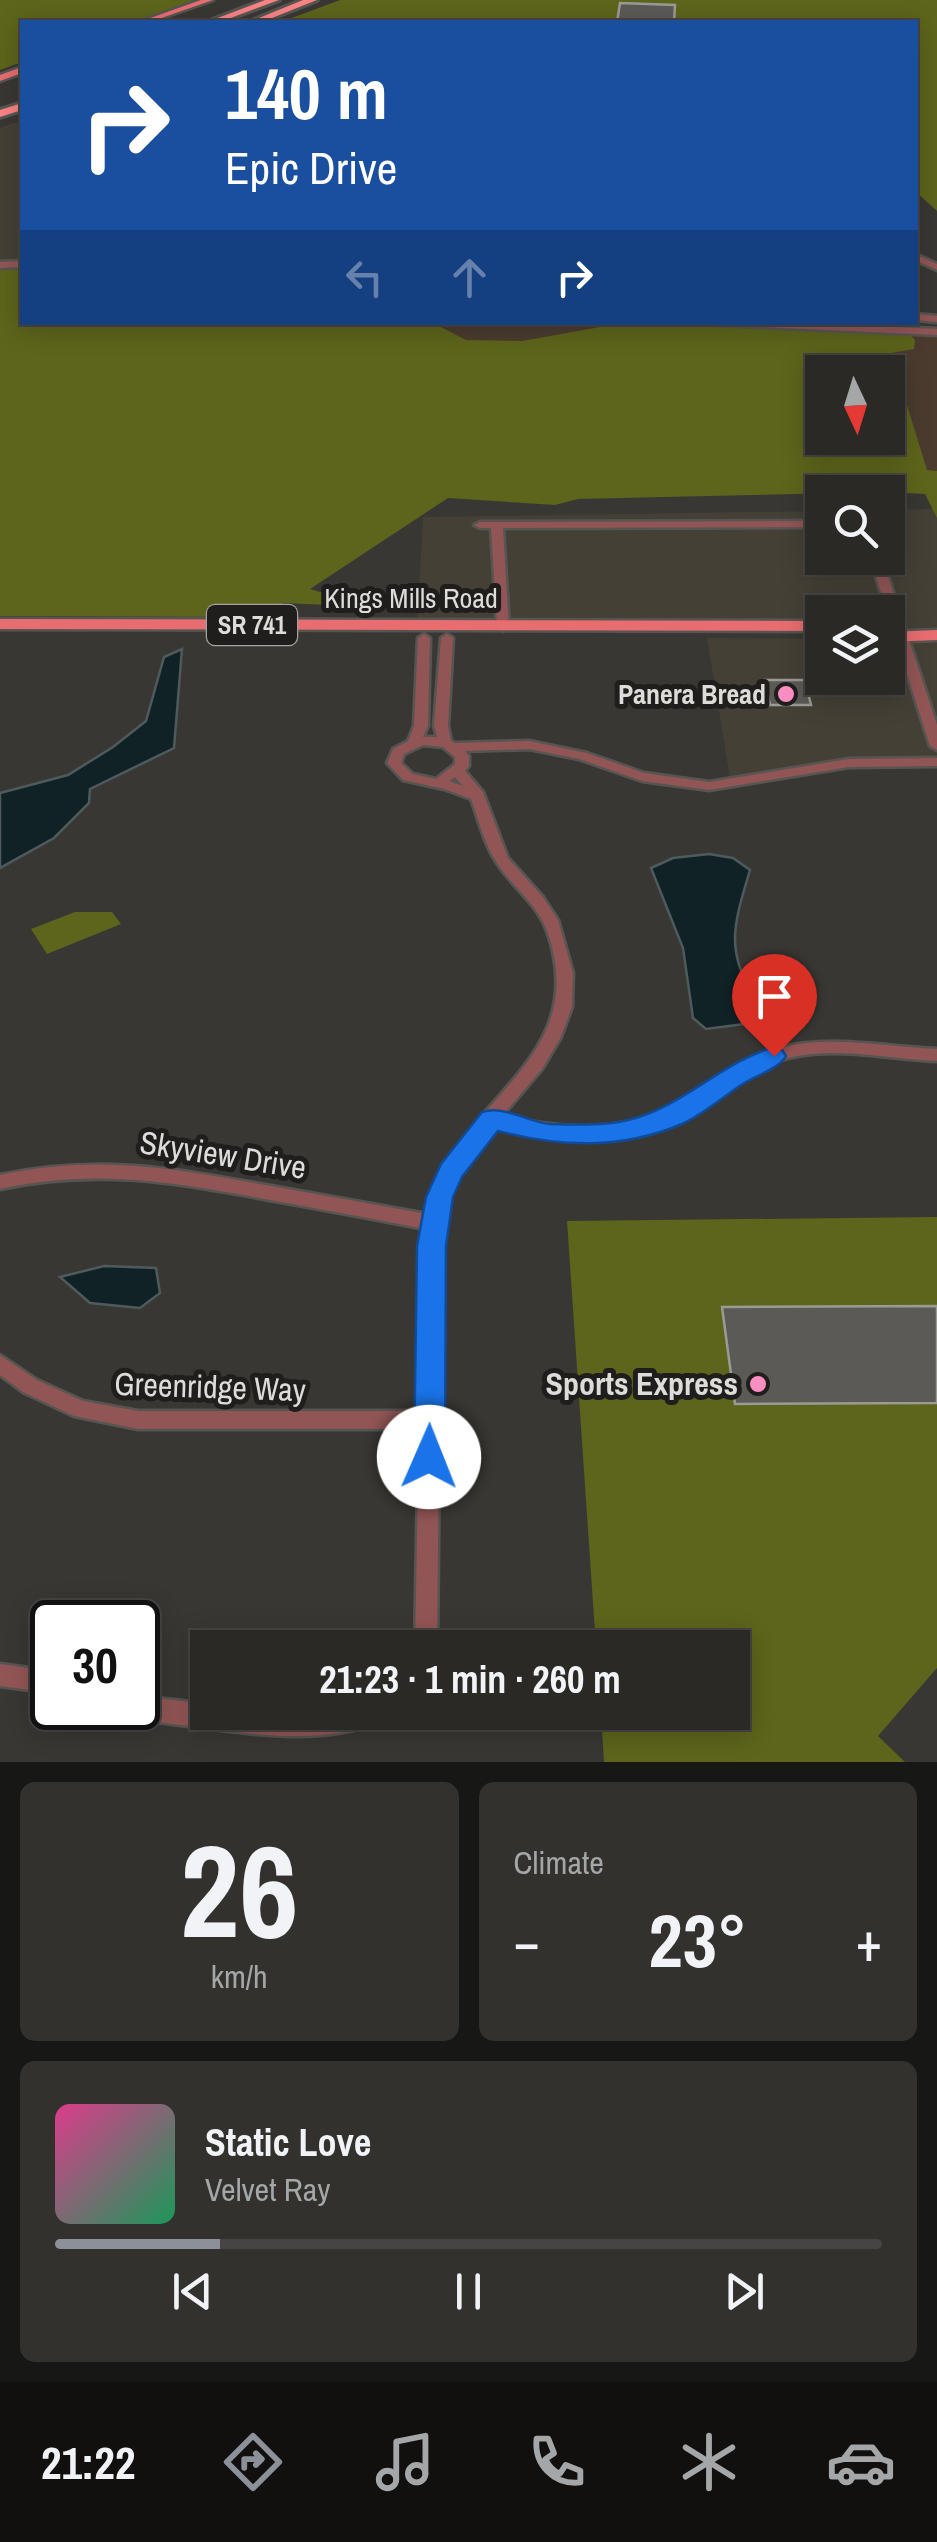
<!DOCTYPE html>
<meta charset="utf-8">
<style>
body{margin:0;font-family:"Archivo Narrow",sans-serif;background:#32312e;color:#f1f3f6;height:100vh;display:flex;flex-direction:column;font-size:38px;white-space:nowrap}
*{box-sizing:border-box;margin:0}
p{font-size:32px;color:#a5a6a7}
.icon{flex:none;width:55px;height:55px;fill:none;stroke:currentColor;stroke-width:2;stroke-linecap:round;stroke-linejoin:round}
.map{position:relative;height:1762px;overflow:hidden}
.panel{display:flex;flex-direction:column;gap:20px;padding:20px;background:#171715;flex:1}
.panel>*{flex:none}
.top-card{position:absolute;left:20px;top:20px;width:898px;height:305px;border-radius:0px;box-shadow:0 5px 25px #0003,0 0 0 2px #464543;background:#1a4fa0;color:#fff;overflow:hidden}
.needle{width:65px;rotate:176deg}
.fabs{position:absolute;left:805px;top:355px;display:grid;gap:20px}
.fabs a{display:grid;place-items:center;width:100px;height:100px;border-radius:0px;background:#2a2926;box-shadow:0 5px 25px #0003,0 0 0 2px #464543;font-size:50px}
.speed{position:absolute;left:30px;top:1600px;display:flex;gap:20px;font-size:50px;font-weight:700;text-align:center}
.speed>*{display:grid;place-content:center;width:130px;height:130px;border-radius:50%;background:#2a2926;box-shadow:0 5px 25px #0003,0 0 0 2px #464543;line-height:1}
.speed .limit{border:5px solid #111;border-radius:15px;background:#fff;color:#111}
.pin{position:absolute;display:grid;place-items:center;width:85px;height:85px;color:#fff;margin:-102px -42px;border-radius:50% 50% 50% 0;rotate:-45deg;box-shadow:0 0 10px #0007}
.pin .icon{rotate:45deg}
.me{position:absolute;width:110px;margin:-55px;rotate:1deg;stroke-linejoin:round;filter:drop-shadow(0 0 8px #0008)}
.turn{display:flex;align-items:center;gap:35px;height:210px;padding:0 40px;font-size:45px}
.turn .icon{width:130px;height:130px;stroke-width:2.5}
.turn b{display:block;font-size:70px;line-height:85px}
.lanes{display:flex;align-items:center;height:95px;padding:0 40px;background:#0003;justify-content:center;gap:50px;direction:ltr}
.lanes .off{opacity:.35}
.big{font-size:75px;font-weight:800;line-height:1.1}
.panel .widget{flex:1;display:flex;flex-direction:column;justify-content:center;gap:15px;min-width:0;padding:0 35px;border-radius:15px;background:#32312e}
.panel .dial{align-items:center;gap:0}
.dial b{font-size:130px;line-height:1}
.song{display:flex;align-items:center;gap:30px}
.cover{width:120px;height:120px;border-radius:15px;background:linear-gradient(135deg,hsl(330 70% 55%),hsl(150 70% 35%))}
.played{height:10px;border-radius:5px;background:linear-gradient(90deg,#8c9099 20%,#464543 20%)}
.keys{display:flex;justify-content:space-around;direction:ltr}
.heat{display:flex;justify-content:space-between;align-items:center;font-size:55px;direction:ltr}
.panel .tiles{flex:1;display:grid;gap:20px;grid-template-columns:1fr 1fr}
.widget:last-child{grid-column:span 2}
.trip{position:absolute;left:190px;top:1630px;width:560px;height:100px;border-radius:0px;background:#2a2926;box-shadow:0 5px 25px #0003,0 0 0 2px #464543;font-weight:800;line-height:100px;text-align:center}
.menu{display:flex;height:160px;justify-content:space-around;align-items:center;background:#11100f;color:#a5a6a7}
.menu .icon{width:70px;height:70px}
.menu .active{color:#8c9099}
.menu b{font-size:45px;color:#f1f3f6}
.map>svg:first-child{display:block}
.built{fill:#444036}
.industrial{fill:#4b3b2f}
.green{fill:#5d641b;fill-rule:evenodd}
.water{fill:#112226;stroke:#4e5a5c;stroke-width:2.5}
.building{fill:#5c5a56;stroke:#9c9a95;stroke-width:2.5}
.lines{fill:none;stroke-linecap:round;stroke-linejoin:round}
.minor-casing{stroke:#565551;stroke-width:5}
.major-casing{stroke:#565551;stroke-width:5}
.highway-casing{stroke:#565551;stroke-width:6}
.minor{fill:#925555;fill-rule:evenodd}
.major{fill:#e86d70;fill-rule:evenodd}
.highway{fill:#fa8385;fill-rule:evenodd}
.route{fill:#1a73e8;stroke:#114b97;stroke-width:2.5}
.poi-dot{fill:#fc8fc2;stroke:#1f1e1c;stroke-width:4}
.labels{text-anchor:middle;stroke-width:10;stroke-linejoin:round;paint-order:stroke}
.shield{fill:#1f1e1c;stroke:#a4a3a0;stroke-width:2.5}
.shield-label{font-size:25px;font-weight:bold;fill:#dddcd9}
.street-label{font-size:28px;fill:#dddcd9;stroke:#1f1e1c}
.poi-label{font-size:28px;font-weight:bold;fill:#dddcd9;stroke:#1f1e1c;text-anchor:end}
.near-street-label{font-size:32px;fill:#dddcd9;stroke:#1f1e1c}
.near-poi-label{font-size:32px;font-weight:bold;fill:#dddcd9;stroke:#1f1e1c;text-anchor:end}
</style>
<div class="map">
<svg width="937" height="1762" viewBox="0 0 937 1762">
<rect width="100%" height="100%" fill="#383733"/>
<!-- built -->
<g class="built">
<path d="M13,123H22V264L0,265V128Z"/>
<path d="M937,509V763L730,778L707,638L822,639V678H888V637L899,634L888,631V612H822V626H417L423,517L822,511V558H888V510Z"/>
</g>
<!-- industrial -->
<g class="industrial">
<path d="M447,322H647L465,350L437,327Z"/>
<path d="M881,332L937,335V498L933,490Z"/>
</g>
<!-- green -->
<g class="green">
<path d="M0,0H203L138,22H22V62L0,70Z"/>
<path d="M340,0H937V211L915,191V22H281Z"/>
<path d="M22,267V322H431L466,340L522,341L628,322L908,332L915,340L914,349L891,353L927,470L937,471V518L925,494L888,492L578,499L555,505L448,498L310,589L371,607L284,603L261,617L0,616V268ZM822,372H888V438H822Z"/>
<path d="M75,912H112L121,924L47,954L31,929Z"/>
<path d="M937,1217V1668L878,1736L905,1762H604L601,1713L732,1712V1648L596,1647L567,1221Z"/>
</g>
<!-- water -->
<g class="water">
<path d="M182,649L174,748L90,789L89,803L54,838L0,868V793L68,775L113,747L146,721L164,657Z"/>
<path d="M709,854L733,858L750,870C735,921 724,949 754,997L744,1024L706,1029L693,1018L683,948L651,868L673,858Z"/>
<path d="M104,1266L156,1268L160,1293L140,1308L90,1303L60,1277Z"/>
</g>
<!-- building -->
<g class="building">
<path d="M620,3L675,5L674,22H617Z"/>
<path d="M765,680H805L811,705H770Z"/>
<path d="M937,1306V1403L735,1404L722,1307Z"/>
</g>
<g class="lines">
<!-- minor casing -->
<g class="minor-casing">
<g id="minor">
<path d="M915,254L937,264V270L915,260Z"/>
<path d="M22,261V267L0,268V262Z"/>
<path d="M915,314L937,316V322L915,320Z"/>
<path d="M714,322H791L937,329V335L718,325Z"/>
<path d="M822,521V527L503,528L509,627L503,631L497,627L491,528H480L474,525L480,522Z"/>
<path d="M870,558H882L937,725V750L930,746Z"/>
<path d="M424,634L430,638L428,726L423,737H437L434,726L441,638L447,634L453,638L448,726L451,741L455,743L529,741L587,753L644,773L709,782L849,759L937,758V766L849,767L709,790L642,781L579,759L529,749L465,751L469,756V766L465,771L483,792L508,858L543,897L558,920L573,973L572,1007L561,1037L542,1069L503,1115C570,1133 636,1131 697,1096C724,1080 745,1058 776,1049C829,1034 883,1047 937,1049V1061C885,1059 828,1044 778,1061C751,1070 731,1092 707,1106C639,1145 568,1146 494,1126C455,1172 449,1188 441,1247L437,1648H415L419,1429H138L74,1416L23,1392L0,1375V1355L37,1380L83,1401L138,1411H419L423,1247L425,1229C370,1218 314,1208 259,1198C166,1181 94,1169 0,1189V1175C95,1155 166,1167 260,1184C316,1194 372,1204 427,1214C448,1101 595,1065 547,931C537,903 512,887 497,863C484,844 479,820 471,799L444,789L403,780L387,763L393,749L408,741L414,726L418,638ZM423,745L443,747L455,757V764L436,779L413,774L401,763L404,754ZM455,777L463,786L449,781Z"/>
<path d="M0,1664L52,1671V1693L0,1686Z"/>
<path d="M138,1693L156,1698L208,1704V1712H389L386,1720C315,1750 230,1730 156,1722L130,1713L127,1708H138Z"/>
</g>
</g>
<!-- major casing -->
<g class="major-casing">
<g id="major">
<path d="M201,0H213L150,22H139Z"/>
<path d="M22,67V73L0,81V75Z"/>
<path d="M0,619L822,621V631L0,629Z"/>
<path d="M937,630V640L888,642V632Z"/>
</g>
</g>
<!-- highway casing -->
<g class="highway-casing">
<g id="highway">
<path d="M265,0H279L220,22H207Z"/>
<path d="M303,0H317L262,22L254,20Z"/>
<path d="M22,103V110L0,117V110Z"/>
</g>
</g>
<!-- minor -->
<use href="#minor" class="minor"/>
<!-- major -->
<use href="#major" class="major"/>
<!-- highway -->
<use href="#highway" class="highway"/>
</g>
<!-- route -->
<path class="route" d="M774,1047L782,1050L786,1056C779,1069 754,1076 741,1085C722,1098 702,1115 682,1124C621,1150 560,1147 498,1131L462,1177L453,1197L446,1246L445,1457L440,1467L429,1472L418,1467L414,1457L417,1246L426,1197L441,1164L482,1112C504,1105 528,1122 550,1124C574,1125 606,1126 628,1120C683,1107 720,1063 774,1047Z"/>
<!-- markers -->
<g class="poi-dot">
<circle cx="786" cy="694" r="10"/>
<circle cx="758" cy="1384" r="10"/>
</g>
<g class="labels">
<!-- shield labels -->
<rect class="shield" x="207" y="605" width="90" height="40" rx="8"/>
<g class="shield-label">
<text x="252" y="634">SR 741</text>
</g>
<!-- street labels -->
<g class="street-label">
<text x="411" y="608">Kings Mills Road</text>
</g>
<!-- poi labels -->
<g class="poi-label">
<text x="766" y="704">Panera Bread</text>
</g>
<!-- near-street labels -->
<g class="near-street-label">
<text transform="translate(223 1155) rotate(9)" y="11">Skyview Drive</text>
<text transform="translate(210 1387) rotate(2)" y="11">Greenridge Way</text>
</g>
<!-- near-poi labels -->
<g class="near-poi-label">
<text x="738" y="1395">Sports Express</text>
</g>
</g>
</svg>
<div class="fabs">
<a><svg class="needle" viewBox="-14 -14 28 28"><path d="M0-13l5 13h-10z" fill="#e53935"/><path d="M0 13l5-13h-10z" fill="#a5a6a7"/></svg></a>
<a><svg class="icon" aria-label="search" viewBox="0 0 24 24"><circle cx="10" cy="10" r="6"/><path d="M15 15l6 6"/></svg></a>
<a><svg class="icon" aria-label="layers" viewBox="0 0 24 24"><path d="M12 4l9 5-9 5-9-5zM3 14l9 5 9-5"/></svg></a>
</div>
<div class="speed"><div class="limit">30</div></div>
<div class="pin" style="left:774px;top:1056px;background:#d93025"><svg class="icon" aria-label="arrive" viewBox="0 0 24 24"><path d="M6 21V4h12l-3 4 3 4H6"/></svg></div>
<svg class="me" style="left:429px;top:1457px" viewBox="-20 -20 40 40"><circle r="19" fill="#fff"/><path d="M0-13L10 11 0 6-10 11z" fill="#1a73e8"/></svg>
<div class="trip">21:23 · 1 min · 260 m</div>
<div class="top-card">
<div class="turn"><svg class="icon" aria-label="right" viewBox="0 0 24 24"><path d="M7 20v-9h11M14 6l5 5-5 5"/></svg><div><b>140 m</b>Epic Drive</div></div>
<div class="lanes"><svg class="icon off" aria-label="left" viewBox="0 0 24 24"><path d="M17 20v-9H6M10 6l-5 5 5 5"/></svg><svg class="icon off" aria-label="ahead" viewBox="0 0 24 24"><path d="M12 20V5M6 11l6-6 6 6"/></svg><svg class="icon" aria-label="right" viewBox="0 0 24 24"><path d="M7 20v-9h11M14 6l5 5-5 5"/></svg></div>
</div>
</div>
<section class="panel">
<div class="tiles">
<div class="widget dial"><b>26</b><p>km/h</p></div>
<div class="widget"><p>Climate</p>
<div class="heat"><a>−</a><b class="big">23°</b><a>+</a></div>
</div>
<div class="widget">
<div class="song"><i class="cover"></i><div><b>Static Love</b><p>Velvet Ray</p></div></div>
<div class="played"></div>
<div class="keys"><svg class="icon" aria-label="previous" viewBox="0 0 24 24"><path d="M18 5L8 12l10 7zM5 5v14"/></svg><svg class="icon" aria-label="pause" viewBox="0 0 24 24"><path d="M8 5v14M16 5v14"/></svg><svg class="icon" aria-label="next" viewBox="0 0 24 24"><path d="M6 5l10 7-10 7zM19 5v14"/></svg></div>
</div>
</div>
</section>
<nav class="menu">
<b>21:22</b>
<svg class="icon active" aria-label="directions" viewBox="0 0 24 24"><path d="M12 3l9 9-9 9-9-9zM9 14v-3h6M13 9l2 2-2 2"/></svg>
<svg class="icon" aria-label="music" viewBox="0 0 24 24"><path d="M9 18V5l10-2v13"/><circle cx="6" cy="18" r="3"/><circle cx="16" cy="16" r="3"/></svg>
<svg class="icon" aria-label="phone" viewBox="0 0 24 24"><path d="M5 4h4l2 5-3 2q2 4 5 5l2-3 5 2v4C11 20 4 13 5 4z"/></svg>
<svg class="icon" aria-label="climate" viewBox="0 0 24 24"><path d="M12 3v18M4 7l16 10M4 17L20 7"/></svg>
<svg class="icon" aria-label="car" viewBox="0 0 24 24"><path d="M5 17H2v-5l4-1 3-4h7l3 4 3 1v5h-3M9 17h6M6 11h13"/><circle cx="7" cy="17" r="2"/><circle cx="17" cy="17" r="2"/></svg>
</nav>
